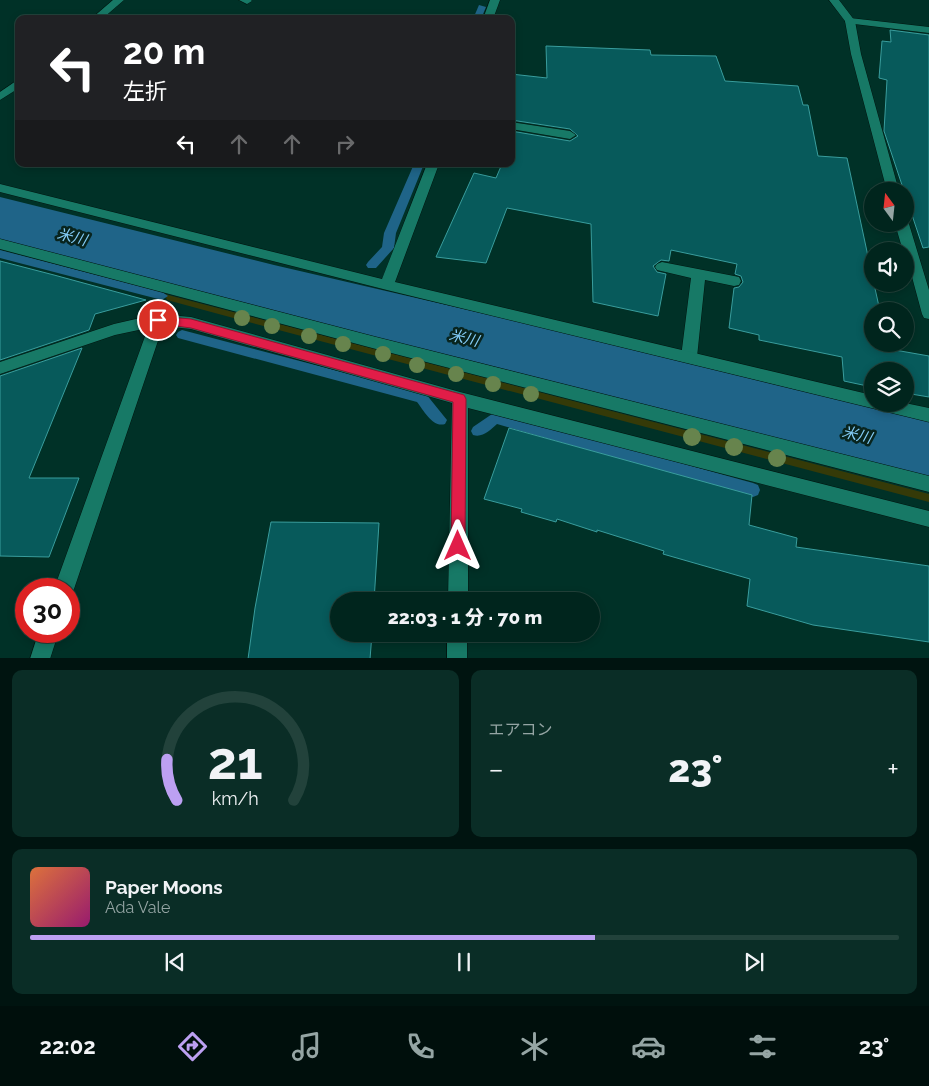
<!DOCTYPE html>
<html lang="ja">
<meta charset="utf-8">
<style>
body{margin:0;font-family:Raleway,"Noto Sans JP",sans-serif;background:#0a2d26;color:#f1f3f6;height:100vh;display:flex;flex-direction:column;font-size:19px;white-space:nowrap}
*{box-sizing:border-box;margin:0}
p{font-size:16px;color:#95a5a4}
.icon{flex:none;width:28px;height:28px;fill:none;stroke:currentColor;stroke-width:2;stroke-linecap:round;stroke-linejoin:round}
.map{position:relative;height:658px;overflow:hidden}
.panel{display:flex;flex-direction:column;gap:12px;padding:12px;background:#001410;flex:1}
.panel>*{flex:none}
.hud{position:absolute;left:15px;top:15px;width:500px;height:152px;border-radius:10px;box-shadow:0 2px 8px #0003,0 0 0 1px #22423b;background:#202124;color:#fff;overflow:hidden}
.needle{width:32px;rotate:345deg}
.tools{position:absolute;left:864px;top:182px;display:grid;gap:10px}
.tools a{display:grid;place-items:center;width:50px;height:50px;border-radius:50%;background:#00251d;box-shadow:0 2px 8px #0003,0 0 0 1px #22423b;font-size:25px}
.speed{position:absolute;left:15px;top:578px;display:flex;gap:10px;font-size:25px;font-weight:700;text-align:center}
.speed>*{display:grid;place-content:center;width:65px;height:65px;border-radius:50%;background:#00251d;box-shadow:0 2px 8px #0003,0 0 0 1px #22423b;line-height:1}
.speed .limit{border:8px solid #d22;background:#fff;color:#111}
.pin{position:absolute;display:grid;place-items:center;width:42px;height:42px;color:#fff;margin:-21px;border:2px solid #fff;border-radius:50%;box-shadow:0 1px 5px #0007}
.me{position:absolute;width:55px;margin:-28px;rotate:0deg;stroke-linejoin:round;filter:drop-shadow(0 0 4px #0008)}
.turn{display:flex;align-items:center;gap:18px;height:105px;padding:0 25px;font-size:22px}
.turn .icon{width:65px;height:65px;stroke-width:2.5}
.turn b{display:block;font-size:35px;line-height:42px}
.lanes{display:flex;align-items:center;height:48px;padding:0 25px;background:#0003;justify-content:center;gap:25px;direction:ltr}
.lanes .off{opacity:.35}
.big{font-size:38px;font-weight:800;line-height:1.1}
.panel .tile{flex:1;display:flex;flex-direction:column;justify-content:center;gap:8px;min-width:0;padding:0 18px;border-radius:10px;background:#0a2d26}
.panel .dial{align-items:center;gap:0}
.dial svg{height:130px;overflow:visible;fill:none;stroke:#22423b;stroke-width:7;stroke-linecap:round;text-anchor:middle}
.dial text{fill:#f1f3f6;stroke:none}
.song{display:flex;align-items:center;gap:15px}
.cover{width:60px;height:60px;border-radius:8px;background:linear-gradient(135deg,hsl(20 70% 55%),hsl(320 70% 35%))}
.played{height:5px;border-radius:2px;background:linear-gradient(90deg,#bca0f2 65%,#22423b 65%)}
.keys{display:flex;justify-content:space-around;direction:ltr}
.heat{display:flex;justify-content:space-between;align-items:center;font-size:28px;direction:ltr}
.panel .tiles{flex:1;display:grid;gap:12px;grid-template-columns:1fr 1fr}
.tile:last-child{grid-column:span 2}
.trip{position:absolute;left:330px;top:592px;width:270px;height:50px;border-radius:25px;background:#00251d;box-shadow:0 2px 8px #0003,0 0 0 1px #22423b;font-weight:800;line-height:50px;text-align:center}
.menu{display:flex;height:80px;justify-content:space-around;align-items:center;background:#000f0c;color:#95a5a4}
.menu .icon{width:35px;height:35px}
.menu .on{color:#bca0f2}
.menu b{font-size:22px;color:#f1f3f6}
.map>svg:first-child{display:block}
.green{fill:#353a08}
.lines{fill:none;stroke-linecap:round;stroke-linejoin:round}
.stream{fill:#1f6488;fill-rule:evenodd}
.river{fill:#1f6488;fill-rule:evenodd}
.building{fill:#075a5b;stroke:#399d9d}
.lane-casing{stroke:#001610;stroke-width:1}
.street-casing{stroke:#001610;stroke-width:1}
.lane{fill:#177966;fill-rule:evenodd}
.street{fill:#177966;fill-rule:evenodd}
.tree{fill:#67844d}
.route{fill:#e11d48;stroke:#92132f}
.labels{text-anchor:middle;stroke-width:5;stroke-linejoin:round;paint-order:stroke}
.water-label{font-size:15px;font-style:italic;fill:#84ccf7;stroke:#08241e}
</style>
<div class="map">
<svg width="929" height="659" viewBox="0 0 929 659">
<rect width="100%" height="100%" fill="#003127"/>
<!-- green -->
<path class="green" d="M0,251L929,494V502L226,316L167,300L165,295L0,253Z"/>
<g class="lines">
<!-- stream -->
<g class="stream">
<path d="M479,5L486,7L481,19H473Z"/>
<path d="M414,164H424L396,233L394,248L376,268H368L366,265L368,262L382,247L384,233Z"/>
<path d="M0,250L162,292L168,296L162,300L0,258Z"/>
<path d="M182,330L426,394L447,420L445,424C433,428 424,411 417,402L178,338L176,335L178,332Z"/>
<path d="M495,412L753,483L758,485L760,490L758,495L753,497L497,424C490,430 483,438 473,435L471,431L473,427Z"/>
</g>
<!-- river -->
<path class="river" d="M0,197L274,265L929,417V489L274,317L0,241Z"/>
</g>
<!-- building -->
<g class="building">
<path d="M890,30L929,35V247L923,248L884,131L887,80L879,78L882,41L891,42Z"/>
<path d="M546,46L650,50L651,55L716,56L725,81L798,86L803,105H808L818,156L847,158L872,275V284H874L880,311H872V344H887L889,349L929,356V397L905,393V371H872V387L844,381L842,357L759,340V335L729,328L734,288L739,287L743,282L741,276L735,274L737,264L671,250L669,261L661,260L653,266L657,272L666,274L658,316L593,302L591,224L507,208L486,263L436,257L474,173L496,178L502,164H511V131L570,141L578,136L570,129L511,120V74L547,78Z"/>
<path d="M0,261L54,275L146,300L95,314L89,330L0,360Z"/>
<path d="M82,348L29,478H79L49,557L0,556V376Z"/>
<path d="M509,428L752,495L749,525L797,538L796,547L929,566V642L813,625L747,606L750,579L663,554L664,551L597,530V532L557,519L556,522L521,512L522,509L484,499Z"/>
<path d="M271,522L379,523L374,601H339V634H372L370,659H248L255,608Z"/>
</g>
<g class="lines">
<!-- lane casing -->
<g class="lane-casing">
<g id="lane">
<path d="M239,0H251L252,1L247,4Z"/>
<path d="M850,18L929,27V33L846,23L845,21Z"/>
<path d="M511,122L570,131L576,135L570,139L511,129Z"/>
<path d="M662,262L734,276L739,277L741,281L739,285L734,286L705,280L697,357L694,361L689,363L684,361L681,357L691,278L657,270L655,267L657,264Z"/>
</g>
</g>
<!-- street casing -->
<g class="street-casing">
<g id="street">
<path d="M113,0H124L102,19H91Z"/>
<path d="M490,0H500L493,19H483Z"/>
<path d="M829,0H839L855,21L861,54L899,191H887L851,54L845,21Z"/>
<path d="M19,79V88L0,100V92Z"/>
<path d="M427,164H439L395,282L872,395V404L905,403L929,408V422L387,290L0,192V184L382,279Z"/>
<path d="M905,220L909,224L929,290V319L924,318L922,314L905,251H903L895,224H905Z"/>
<path d="M0,239L376,337L929,476V492L376,349L0,249Z"/>
<path d="M158,314L191,317L460,392L929,511V527L468,408V601H448L452,403L191,329L163,326L74,589L69,596V589H54L148,328L115,335L0,374V362L114,324Z"/>
<path d="M39,631H59L50,659H30Z"/>
<rect x="447" y="634" width="20" height="25"/>
</g>
</g>
<!-- lane -->
<use href="#lane" class="lane"/>
<!-- street -->
<use href="#street" class="street"/>
</g>
<!-- trees -->
<g class="tree">
<circle cx="242" cy="318" r="8"/>
<circle cx="272" cy="326" r="8"/>
<circle cx="309" cy="336" r="8"/>
<circle cx="343" cy="344" r="8"/>
<circle cx="383" cy="354" r="8"/>
<circle cx="417" cy="365" r="8"/>
<circle cx="456" cy="374" r="8"/>
<circle cx="493" cy="384" r="8"/>
<circle cx="531" cy="394" r="8"/>
<circle cx="692" cy="437" r="9"/>
<circle cx="734" cy="447" r="9"/>
<circle cx="777" cy="458" r="9"/>
</g>
<!-- route -->
<path class="route" d="M158,316L191,319L464,395L466,399L465,546L463,551L458,553L453,551L451,546L453,402L191,328L154,323L152,320L154,317Z"/>
<g class="labels">
<!-- water labels -->
<g class="water-label">
<text transform="translate(72 237) rotate(15)" y="5">米川</text>
<text transform="translate(464 338) rotate(14)" y="5">米川</text>
<text transform="translate(857 435) rotate(14)" y="5">米川</text>
</g>
</g>
</svg>
<div class="tools">
<a><svg class="needle" viewBox="-14 -14 28 28"><path d="M0-13l5 13h-10z" fill="#e53935"/><path d="M0 13l5-13h-10z" fill="#95a5a4"/></svg></a>
<a><svg class="icon" aria-label="sound" viewBox="0 0 24 24"><path d="M4 9h4l5-4v14l-5-4H4zM17 9q2 3 0 6"/></svg></a>
<a><svg class="icon" aria-label="search" viewBox="0 0 24 24"><circle cx="10" cy="10" r="6"/><path d="M15 15l6 6"/></svg></a>
<a><svg class="icon" aria-label="layers" viewBox="0 0 24 24"><path d="M12 4l9 5-9 5-9-5zM3 14l9 5 9-5"/></svg></a>
</div>
<div class="speed"><div class="limit">30</div></div>
<div class="pin" style="left:158px;top:320px;background:#d93025"><svg class="icon" aria-label="arrive" viewBox="0 0 24 24"><path d="M6 21V4h12l-3 4 3 4H6"/></svg></div>
<svg class="me" style="left:458px;top:546px" viewBox="-20 -20 40 40"><path d="M0-17L14 15 0 8-14 15z" fill="#e11d48" stroke="#fff" stroke-width="4"/></svg>
<div class="trip">22:03 · 1 分 · 70 m</div>
<div class="hud">
<div class="turn"><svg class="icon" aria-label="left" viewBox="0 0 24 24"><path d="M17 20v-9H6M10 6l-5 5 5 5"/></svg><div><b>20 m</b>左折</div></div>
<div class="lanes"><svg class="icon" aria-label="left" viewBox="0 0 24 24"><path d="M17 20v-9H6M10 6l-5 5 5 5"/></svg><svg class="icon off" aria-label="ahead" viewBox="0 0 24 24"><path d="M12 20V5M6 11l6-6 6 6"/></svg><svg class="icon off" aria-label="ahead" viewBox="0 0 24 24"><path d="M12 20V5M6 11l6-6 6 6"/></svg><svg class="icon off" aria-label="right" viewBox="0 0 24 24"><path d="M7 20v-9h11M14 6l5 5-5 5"/></svg></div>
</div>
</div>
<section class="panel">
<div class="tiles">
<div class="tile dial"><svg viewBox="0 0 100 80">
<path d="M14 69A42 42 0 1 1 86 69"/>
<path d="M14 69A42 42 0 0 1 8 44" stroke="#bca0f2"/>
<text x="50" y="56" font-size="32" font-weight="700">21</text>
<text x="50" y="72" font-size="11">km/h</text>
</svg></div>
<div class="tile"><p>エアコン</p>
<div class="heat"><a>−</a><b class="big">23°</b><a>+</a></div>
</div>
<div class="tile">
<div class="song"><i class="cover"></i><div><b>Paper Moons</b><p>Ada Vale</p></div></div>
<div class="played"></div>
<div class="keys"><svg class="icon" aria-label="previous" viewBox="0 0 24 24"><path d="M18 5L8 12l10 7zM5 5v14"/></svg><svg class="icon" aria-label="pause" viewBox="0 0 24 24"><path d="M8 5v14M16 5v14"/></svg><svg class="icon" aria-label="next" viewBox="0 0 24 24"><path d="M6 5l10 7-10 7zM19 5v14"/></svg></div>
</div>
</div>
</section>
<nav class="menu">
<b>22:02</b>
<svg class="icon on" aria-label="directions" viewBox="0 0 24 24"><path d="M12 3l9 9-9 9-9-9zM9 14v-3h6M13 9l2 2-2 2"/></svg>
<svg class="icon" aria-label="music" viewBox="0 0 24 24"><path d="M9 18V5l10-2v13"/><circle cx="6" cy="18" r="3"/><circle cx="16" cy="16" r="3"/></svg>
<svg class="icon" aria-label="phone" viewBox="0 0 24 24"><path d="M5 4h4l2 5-3 2q2 4 5 5l2-3 5 2v4C11 20 4 13 5 4z"/></svg>
<svg class="icon" aria-label="climate" viewBox="0 0 24 24"><path d="M12 3v18M4 7l16 10M4 17L20 7"/></svg>
<svg class="icon" aria-label="car" viewBox="0 0 24 24"><path d="M5 17H2v-5l4-1 3-4h7l3 4 3 1v5h-3M9 17h6M6 11h13"/><circle cx="7" cy="17" r="2"/><circle cx="17" cy="17" r="2"/></svg>
<svg class="icon" aria-label="filters" viewBox="0 0 24 24"><path d="M4 7h16M4 17h16"/><circle cx="9" cy="7" r="2"/><circle cx="15" cy="17" r="2"/></svg>
<b>23°</b>
</nav>
